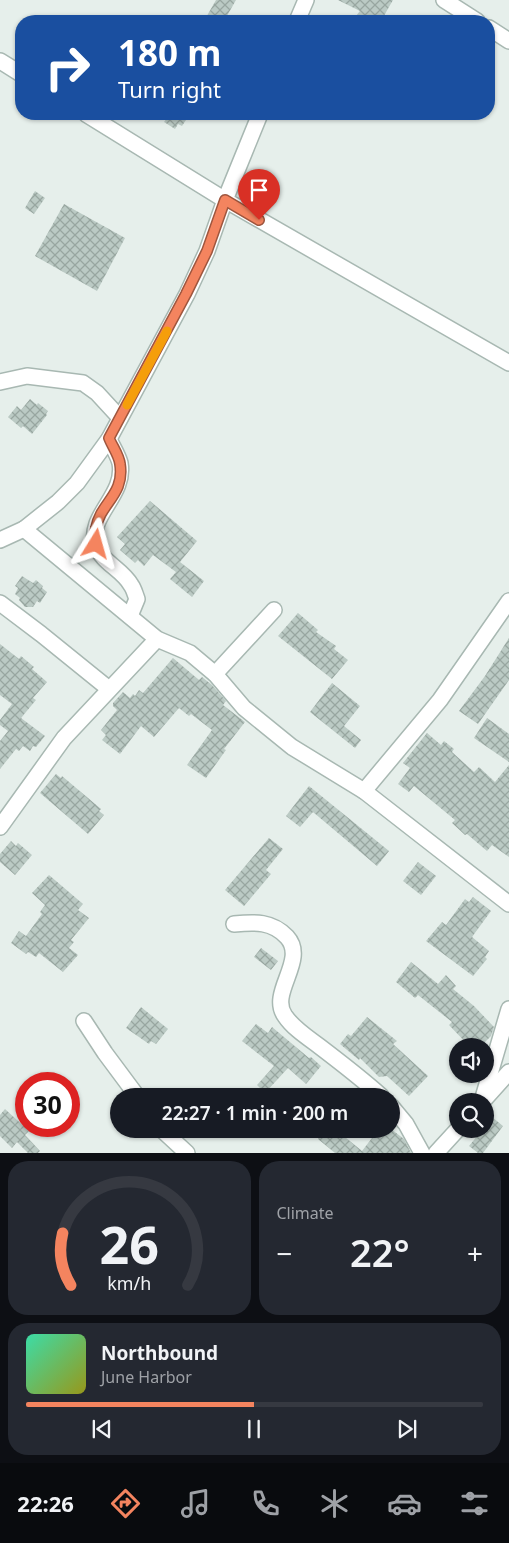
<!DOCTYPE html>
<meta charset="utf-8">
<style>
body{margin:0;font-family:"Noto Sans",sans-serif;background:#242831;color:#f1f3f6;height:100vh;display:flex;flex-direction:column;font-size:19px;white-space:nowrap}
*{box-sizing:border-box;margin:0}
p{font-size:16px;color:#9ea1a6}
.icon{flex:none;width:28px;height:28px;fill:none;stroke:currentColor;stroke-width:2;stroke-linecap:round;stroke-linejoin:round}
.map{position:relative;height:1153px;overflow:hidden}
.details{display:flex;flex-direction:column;gap:8px;padding:8px;background:#0d0f14;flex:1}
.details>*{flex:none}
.guide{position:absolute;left:15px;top:15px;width:480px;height:105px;border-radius:20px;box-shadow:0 1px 4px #0004;background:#1a4fa0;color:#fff;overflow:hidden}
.buttons{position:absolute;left:449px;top:1038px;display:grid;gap:10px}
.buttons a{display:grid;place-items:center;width:45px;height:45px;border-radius:50%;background:#171b24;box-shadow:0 1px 4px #0004;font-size:25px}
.speed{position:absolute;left:15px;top:1072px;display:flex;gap:10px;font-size:25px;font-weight:700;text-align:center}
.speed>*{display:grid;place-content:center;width:65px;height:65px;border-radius:50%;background:#171b24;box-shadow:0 1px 4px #0004;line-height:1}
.speed .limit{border:8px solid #d22;background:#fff;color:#111}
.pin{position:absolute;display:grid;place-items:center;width:42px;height:42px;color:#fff;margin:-51px -21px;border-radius:50% 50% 50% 0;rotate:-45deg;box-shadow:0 0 5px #0007}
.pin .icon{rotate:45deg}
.me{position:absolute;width:55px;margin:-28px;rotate:8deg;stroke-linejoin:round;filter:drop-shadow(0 0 4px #0008)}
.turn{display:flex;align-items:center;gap:18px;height:105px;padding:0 20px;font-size:22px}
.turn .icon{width:65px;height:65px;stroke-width:2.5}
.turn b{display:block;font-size:35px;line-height:42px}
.big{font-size:38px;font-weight:600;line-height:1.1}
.details .widget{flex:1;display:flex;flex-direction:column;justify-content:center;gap:8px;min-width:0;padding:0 18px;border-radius:20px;background:#242831}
.details .dial{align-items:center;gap:0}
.dial svg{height:130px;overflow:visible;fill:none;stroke:#363941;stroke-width:7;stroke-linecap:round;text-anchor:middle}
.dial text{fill:#f1f3f6;stroke:none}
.song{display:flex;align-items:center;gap:15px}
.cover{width:60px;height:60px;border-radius:8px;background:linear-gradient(135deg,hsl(160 70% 55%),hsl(60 70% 35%))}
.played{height:5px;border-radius:2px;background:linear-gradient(90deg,#f4845f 50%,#363941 50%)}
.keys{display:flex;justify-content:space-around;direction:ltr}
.heat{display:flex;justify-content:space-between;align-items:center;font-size:28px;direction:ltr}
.details .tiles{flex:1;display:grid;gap:8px;grid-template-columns:1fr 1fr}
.widget:last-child{grid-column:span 2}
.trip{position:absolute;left:110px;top:1088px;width:290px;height:50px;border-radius:25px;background:#171b24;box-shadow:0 1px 4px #0004;font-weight:600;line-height:50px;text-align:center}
.tabs{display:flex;height:80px;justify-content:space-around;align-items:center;background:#090b0e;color:#9ea1a6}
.tabs .icon{width:35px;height:35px}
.tabs .active{color:#f4845f}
.tabs b{font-size:22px;color:#f1f3f6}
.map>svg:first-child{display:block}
.building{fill:url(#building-cross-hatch)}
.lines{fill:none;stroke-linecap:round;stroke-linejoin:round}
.street-casing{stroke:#a8b8b2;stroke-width:18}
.street{stroke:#fff;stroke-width:15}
.route-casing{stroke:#9f563e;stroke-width:12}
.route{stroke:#f4845f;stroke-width:9}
.slow{stroke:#f59e0b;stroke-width:9}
</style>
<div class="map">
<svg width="509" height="1153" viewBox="0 0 509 1153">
<defs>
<pattern id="building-cross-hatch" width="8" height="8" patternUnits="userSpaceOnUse" patternTransform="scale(1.25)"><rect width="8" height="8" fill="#bbcac4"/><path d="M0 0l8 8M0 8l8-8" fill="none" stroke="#98a6a0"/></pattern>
</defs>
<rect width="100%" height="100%" fill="#e6efeb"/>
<!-- building -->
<g class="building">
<path d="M216,0H236L224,21H204Z"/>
<path d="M338,0H393L381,21H352L360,11Z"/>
<path d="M160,114H190L182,126L178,124L175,129L164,122L167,118Z"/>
<path d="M35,191L45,198L34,214L25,208Z"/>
<path d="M64,204L125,238L97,291L35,256Z"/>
<path d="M30,399L37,405L38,403L48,411L46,414L47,415L32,434L23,426L21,428L8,417L17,406L21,410Z"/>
<path d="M150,501L197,541L180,562L204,581L192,597L170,579L176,572L153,555L144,566L138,560L135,563L120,550L125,544L117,537Z"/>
<path d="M22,576L33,583L36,580L43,586L42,588L47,592L40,603L37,601L33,607H25L19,600L20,598L15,594L18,588L15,586Z"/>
<path d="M298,613L318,630L316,632L336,646L334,649L348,660L332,679L278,636Z"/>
<path d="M509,638V680L478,724L459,711L485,676Z"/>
<path d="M0,644L19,659L21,656L34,667L32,669L47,682L33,698L36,700L21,718L45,736L36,747L33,746L30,751L23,746L19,751L16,749L0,769V741L8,731L0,725V720L12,704L0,695Z"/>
<path d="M173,658L199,680L202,677L212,685L226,701L223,705L245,722L224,749L226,750L206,778L187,765L212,730L191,714L189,716L179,708L154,737L141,726L120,754L102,740L106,735L101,730L117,710L113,706V703L123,692L130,698L133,694L135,696L139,690L143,693Z"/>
<path d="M332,683L360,706L344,726L361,740L355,748L310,712Z"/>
<path d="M487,718L509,734V762L474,738Z"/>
<path d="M427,733L441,745L444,741L454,749L452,752L474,772L479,767L495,782L509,765V857L492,845L487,851L467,834L465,835L452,823L455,820L414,786L409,792L398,784L410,768L403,763Z"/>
<path d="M56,774L61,778L62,776L101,809L99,811L104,815L88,834L40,793Z"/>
<path d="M309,786L389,851L377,866L313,812L300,827L286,816Z"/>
<path d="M269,838L283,849L266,870L271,874L244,906L225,890Z"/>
<path d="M11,841L16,846L18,843L32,855L15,875L0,862V854Z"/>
<path d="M418,862L436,876L421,895L403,881Z"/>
<path d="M49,875L83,904L78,910L89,918L71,940L74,942L69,948L78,955L63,972L39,953L36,957L28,952L26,954L11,943L19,931L26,936L42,914L40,912L45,905L32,893Z"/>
<path d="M473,897L491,911L472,937L489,951L485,957L487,959L473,976L426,941L442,922L446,925L465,899L469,902Z"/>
<path d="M261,948L278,961L271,970L254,957Z"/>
<path d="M411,962L438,984L446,975L456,986L453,989L474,1006L494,1027L491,1036L481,1046H469L449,1025L452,1022L418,995L415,998L396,982Z"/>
<path d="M141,1007L168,1029L156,1044L151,1041L149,1044L126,1028Z"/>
<path d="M367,1017L397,1041L393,1044L428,1076L409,1096L387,1076L379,1077L360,1058L359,1060L340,1044L348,1034L351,1036Z"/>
<path d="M256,1024L268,1033L272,1027L309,1058L311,1057L321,1066L306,1084L288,1068L265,1093L257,1085L274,1066L242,1041Z"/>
<path d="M5,1109L29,1131L25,1135L40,1151L38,1153H28L17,1142L12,1148L0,1136V1115Z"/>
<path d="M492,1117L503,1126L483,1153H478L469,1146L483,1129H485V1126Z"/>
<path d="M326,1129H352L345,1137L362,1151L379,1129H391L404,1139L411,1153H335L318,1139Z"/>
</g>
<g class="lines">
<!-- street casing -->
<g class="street-casing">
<g id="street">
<path d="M444,0L477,21"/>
<path d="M297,21L306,0"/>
<path d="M489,28L509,41"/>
<path d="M0,61L21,74"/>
<path d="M86,114L225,200L509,363"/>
<path d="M0,382L27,376L83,383L97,393L120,418"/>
<path d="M109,439C112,446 118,455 120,463C126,496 87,515 96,545C102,563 122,569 131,585C134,589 135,594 137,599L130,616"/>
<path d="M24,529L157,639L190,653L215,674L244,708L292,747L364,791L509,904"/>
<path d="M0,540L24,529L58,502L77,483L109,439L187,294L207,251L225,200L260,114"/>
<path d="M0,603L41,634L109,689"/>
<path d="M215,674L274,610"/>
<path d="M364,791L440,700L509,601"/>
<path d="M0,827L64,738L157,639"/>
<path d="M234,924C255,922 272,921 287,937C308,960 268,993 285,1016C293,1028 307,1037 319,1046C340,1062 361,1078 381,1096"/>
<path d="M84,1021L105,1053L137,1096"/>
<path d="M482,1101L509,1009"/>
<path d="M483,1101L509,1072"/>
<path d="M391,1106L406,1124L422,1153"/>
<path d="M161,1129L187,1153"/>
<path d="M436,1153L458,1129"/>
</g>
</g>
<!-- street -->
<use href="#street" class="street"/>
</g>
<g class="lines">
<!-- route casing -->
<g class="route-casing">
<path id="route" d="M96,544C96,539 95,533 96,528C100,503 125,495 120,464C119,455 112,446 109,438L186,294L207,251L225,200L259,220"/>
</g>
<!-- route -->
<use href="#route" class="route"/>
<!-- slow -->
<path class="slow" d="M127,405L167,331"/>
</g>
</svg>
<div class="buttons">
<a><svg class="icon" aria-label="sound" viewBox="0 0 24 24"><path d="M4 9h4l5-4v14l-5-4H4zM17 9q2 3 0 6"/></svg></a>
<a><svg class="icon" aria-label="search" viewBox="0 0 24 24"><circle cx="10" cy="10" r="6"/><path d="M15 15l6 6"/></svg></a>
</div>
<div class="speed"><div class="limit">30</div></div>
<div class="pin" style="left:259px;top:220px;background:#d93025"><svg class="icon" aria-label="arrive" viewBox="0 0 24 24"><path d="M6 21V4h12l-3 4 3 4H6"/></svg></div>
<svg class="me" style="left:96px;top:544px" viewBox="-20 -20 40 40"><path d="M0-17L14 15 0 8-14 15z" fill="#f4845f" stroke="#fff" stroke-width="4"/></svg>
<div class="trip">22:27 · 1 min · 200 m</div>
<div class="guide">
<div class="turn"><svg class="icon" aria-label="right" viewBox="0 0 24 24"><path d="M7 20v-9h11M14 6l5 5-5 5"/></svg><div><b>180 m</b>Turn right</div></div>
</div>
</div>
<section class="details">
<div class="tiles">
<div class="widget dial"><svg viewBox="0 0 100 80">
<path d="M14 69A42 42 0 1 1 86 69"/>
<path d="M14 69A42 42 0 0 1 9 37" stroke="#f4845f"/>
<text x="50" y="56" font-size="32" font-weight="700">26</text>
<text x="50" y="72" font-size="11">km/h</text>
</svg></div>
<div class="widget"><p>Climate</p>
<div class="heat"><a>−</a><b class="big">22°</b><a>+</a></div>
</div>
<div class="widget">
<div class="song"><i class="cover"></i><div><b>Northbound</b><p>June Harbor</p></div></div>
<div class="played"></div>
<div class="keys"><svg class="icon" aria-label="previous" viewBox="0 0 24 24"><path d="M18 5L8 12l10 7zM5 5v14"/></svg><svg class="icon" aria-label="pause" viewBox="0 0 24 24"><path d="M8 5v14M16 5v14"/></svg><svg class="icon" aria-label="next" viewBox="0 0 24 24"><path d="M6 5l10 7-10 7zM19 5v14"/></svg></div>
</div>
</div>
</section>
<nav class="tabs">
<b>22:26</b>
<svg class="icon active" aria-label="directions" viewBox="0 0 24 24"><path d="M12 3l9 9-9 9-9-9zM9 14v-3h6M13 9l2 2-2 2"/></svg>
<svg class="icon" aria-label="music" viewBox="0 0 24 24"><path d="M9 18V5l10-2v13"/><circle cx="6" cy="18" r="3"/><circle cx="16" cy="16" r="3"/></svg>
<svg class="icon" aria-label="phone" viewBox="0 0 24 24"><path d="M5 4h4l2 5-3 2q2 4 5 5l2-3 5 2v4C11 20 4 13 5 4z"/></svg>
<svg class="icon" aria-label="climate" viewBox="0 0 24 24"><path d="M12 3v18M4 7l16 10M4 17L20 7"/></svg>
<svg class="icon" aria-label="car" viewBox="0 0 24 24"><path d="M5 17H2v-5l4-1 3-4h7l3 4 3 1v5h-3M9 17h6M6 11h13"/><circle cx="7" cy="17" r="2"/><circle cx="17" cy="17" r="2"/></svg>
<svg class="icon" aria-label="filters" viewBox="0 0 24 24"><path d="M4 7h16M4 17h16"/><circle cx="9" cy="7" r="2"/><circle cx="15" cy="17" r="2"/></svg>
</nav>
